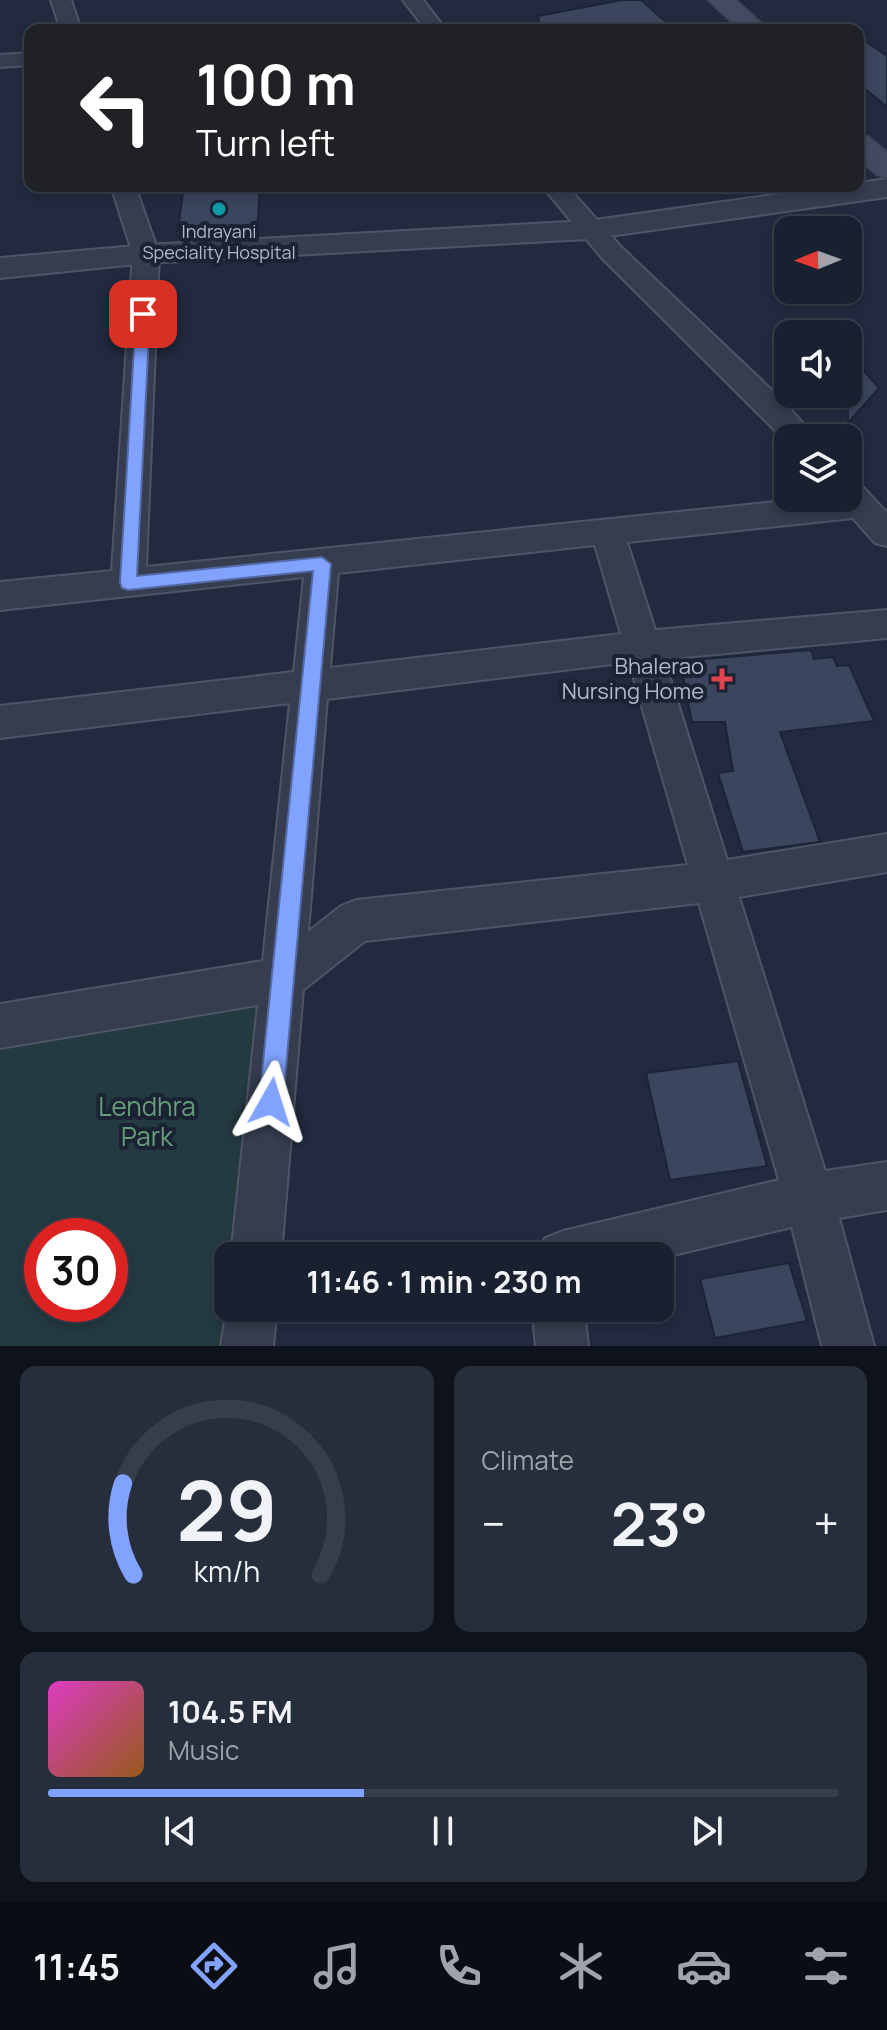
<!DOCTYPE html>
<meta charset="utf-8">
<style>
body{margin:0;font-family:Manrope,sans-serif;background:#262d3b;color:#f1f3f6;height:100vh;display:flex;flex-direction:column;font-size:30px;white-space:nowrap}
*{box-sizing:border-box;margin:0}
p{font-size:26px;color:#9fa3aa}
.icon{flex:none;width:44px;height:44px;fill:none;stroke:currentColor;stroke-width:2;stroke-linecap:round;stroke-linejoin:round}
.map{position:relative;height:1346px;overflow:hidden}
.drawer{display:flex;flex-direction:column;gap:20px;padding:20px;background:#0e121a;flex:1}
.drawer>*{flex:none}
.hud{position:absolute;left:24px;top:24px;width:840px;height:168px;border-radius:16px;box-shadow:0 4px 12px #0003,0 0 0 2px #373e4b;background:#202124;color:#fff;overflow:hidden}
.needle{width:52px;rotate:269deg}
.buttons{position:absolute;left:774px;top:216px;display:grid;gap:16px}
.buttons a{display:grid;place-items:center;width:88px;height:88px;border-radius:16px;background:#19202f;box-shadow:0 4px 12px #0003,0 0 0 2px #373e4b;font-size:40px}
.speed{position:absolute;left:24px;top:1218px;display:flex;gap:16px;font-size:40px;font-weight:700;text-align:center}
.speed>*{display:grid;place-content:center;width:104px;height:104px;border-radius:50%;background:#19202f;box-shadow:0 4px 12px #0003,0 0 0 2px #373e4b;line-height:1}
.speed .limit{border:12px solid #d22;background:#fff;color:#111}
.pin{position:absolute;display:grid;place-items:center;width:68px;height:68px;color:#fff;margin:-34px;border-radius:16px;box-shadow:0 4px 12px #0006}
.me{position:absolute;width:88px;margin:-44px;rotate:6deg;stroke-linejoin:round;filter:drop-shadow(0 0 6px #0008)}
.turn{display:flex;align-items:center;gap:28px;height:168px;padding:0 40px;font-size:36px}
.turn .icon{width:104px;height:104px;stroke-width:2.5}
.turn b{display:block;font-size:56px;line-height:68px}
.big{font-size:60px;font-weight:700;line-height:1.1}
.drawer .widget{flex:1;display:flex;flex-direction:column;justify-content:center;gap:12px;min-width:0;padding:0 28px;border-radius:16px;background:#262d3b}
.drawer .dial{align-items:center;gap:0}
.dial svg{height:208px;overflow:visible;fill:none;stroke:#373e4b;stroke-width:7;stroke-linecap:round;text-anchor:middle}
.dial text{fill:#f1f3f6;stroke:none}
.song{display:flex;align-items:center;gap:24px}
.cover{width:96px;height:96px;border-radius:12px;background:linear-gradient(135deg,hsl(310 70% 55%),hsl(30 70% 35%))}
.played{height:8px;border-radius:4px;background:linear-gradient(90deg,#81a3ff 40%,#373e4b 40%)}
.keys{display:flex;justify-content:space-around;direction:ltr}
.heat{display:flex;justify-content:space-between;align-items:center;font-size:44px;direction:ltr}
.drawer .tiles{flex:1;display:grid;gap:20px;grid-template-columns:1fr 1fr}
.widget:last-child{grid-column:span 2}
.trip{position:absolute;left:214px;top:1242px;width:460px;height:80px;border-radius:16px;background:#19202f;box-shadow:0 4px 12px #0003,0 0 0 2px #373e4b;font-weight:700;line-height:80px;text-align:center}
.dock{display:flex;height:128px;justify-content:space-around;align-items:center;background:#0a0d13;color:#9fa3aa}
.dock .icon{width:56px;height:56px}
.dock .active{color:#81a3ff}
.dock b{font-size:36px;color:#f1f3f6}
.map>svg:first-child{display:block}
.green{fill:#233a40;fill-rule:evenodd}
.building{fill:#3b455d;stroke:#1c2436;stroke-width:2}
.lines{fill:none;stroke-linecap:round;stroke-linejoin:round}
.minor-casing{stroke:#4d5567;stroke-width:4}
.tertiary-casing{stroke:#4d5567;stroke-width:4}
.secondary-casing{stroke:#3e4658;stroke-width:4}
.minor{fill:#353d4f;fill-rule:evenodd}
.tertiary{fill:#353d4f;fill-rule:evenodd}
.secondary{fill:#434b63;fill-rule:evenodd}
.route{fill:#81a3ff;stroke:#546aa6;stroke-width:2}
.culture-dot{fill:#0f9aa8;stroke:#1a2234;stroke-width:3}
.health-dot{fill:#e0444e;stroke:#1a2234;stroke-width:3}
.labels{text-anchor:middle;stroke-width:8;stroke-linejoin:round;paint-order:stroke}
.far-poi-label{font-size:18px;fill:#b1b8ca;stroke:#1a2234}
.poi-label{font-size:22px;fill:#b1b8ca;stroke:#1a2234;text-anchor:end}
.near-park-label{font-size:26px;fill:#669e79;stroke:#1a2234}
</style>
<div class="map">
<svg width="887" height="1346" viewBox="0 0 887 1346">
<rect width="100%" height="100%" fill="#212a3f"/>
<!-- green -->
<path class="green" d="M283,979L256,1256H228V1308L247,1346H0V1026ZM42,1236H110V1304H42Z"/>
<!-- building -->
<g class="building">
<path d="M622,0H641L675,30H540L538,16Z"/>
<path d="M858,36L887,56V107L858,83Z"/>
<path d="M184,186H260L257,233L177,236Z"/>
<path d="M848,353L879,388L848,423Z"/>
<path d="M811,650L814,659L833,657L837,666L849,665L874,721L780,732L820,842L743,852L718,773L733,771L725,722H692L680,661Z"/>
<path d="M738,1061L767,1166L670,1180L646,1073Z"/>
<path d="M789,1263L807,1321L715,1338L700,1279Z"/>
</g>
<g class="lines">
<!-- minor casing -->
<g class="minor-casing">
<g id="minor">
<path d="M51,0H71L81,30H61Z"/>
<path d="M403,0H423L446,30H426Z"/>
<path d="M30,53V65L0,67V55Z"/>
<path d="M111,186H135L159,254L146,567L814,498H848V479L859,483L887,513V546L875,543L853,518L627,542L655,630L887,610V638L664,659L727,860L887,834V872L739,897L825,1171L887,1162V1210L839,1218L874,1346H822L792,1227L660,1258L538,1256L545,1238L563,1231L779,1180L699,903L365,941L303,990L281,1256H231L258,1005L0,1048V1004L263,961L290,703L0,738V706L294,672L304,577L0,610V582L112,571L133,254ZM595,545L621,634L330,668L338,573ZM629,662L688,865L356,900L341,906L308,932L327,699Z"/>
<path d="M542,186H567L621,247L781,399L816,438H788V443L602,258Z"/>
<path d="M228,1301V1308H277L273,1346H221Z"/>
<path d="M532,1308H584L588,1346H536Z"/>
</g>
</g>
<!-- tertiary casing -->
<g class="tertiary-casing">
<path id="tertiary" d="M887,179V197L588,239L146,263L0,278V258L146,245L588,221L838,186H858V183Z"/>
</g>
<!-- secondary casing -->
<g class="secondary-casing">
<g id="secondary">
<path d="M709,0H735L768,30H741Z"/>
<path d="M858,135L868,137L887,153V177L877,174L858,158Z"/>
</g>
</g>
<!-- minor -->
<use href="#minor" class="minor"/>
<!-- tertiary -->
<use href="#tertiary" class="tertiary"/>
<!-- secondary -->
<use href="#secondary" class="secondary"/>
</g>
<!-- route -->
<path class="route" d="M143,310L150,314L137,576L322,557L331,564L283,1102L279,1110L271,1114L262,1110L259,1102L313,571L128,590L122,588L120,583L136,314Z"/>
<!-- markers -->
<circle class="culture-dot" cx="219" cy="209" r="8"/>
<path class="health-dot" d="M718 667h8v8h8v8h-8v8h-8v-8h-8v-8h8z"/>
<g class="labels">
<!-- far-poi labels -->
<g class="far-poi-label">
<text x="219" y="238">Indrayani<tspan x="219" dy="21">Speciality Hospital</tspan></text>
</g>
<!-- poi labels -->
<g class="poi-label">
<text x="704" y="674">Bhalerao<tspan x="704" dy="25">Nursing Home</tspan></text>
</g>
<!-- near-park labels -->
<g class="near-park-label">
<text x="147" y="1116">Lendhra<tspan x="147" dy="30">Park</tspan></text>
</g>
</g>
</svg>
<div class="buttons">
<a><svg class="needle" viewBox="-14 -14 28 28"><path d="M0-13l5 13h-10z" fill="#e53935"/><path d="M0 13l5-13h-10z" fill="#9fa3aa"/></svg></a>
<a><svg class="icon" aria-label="sound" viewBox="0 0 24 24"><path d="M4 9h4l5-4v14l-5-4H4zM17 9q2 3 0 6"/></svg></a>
<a><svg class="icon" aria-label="layers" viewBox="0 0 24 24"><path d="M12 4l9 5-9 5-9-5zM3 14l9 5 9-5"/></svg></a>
</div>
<div class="speed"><div class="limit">30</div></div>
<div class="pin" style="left:143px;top:314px;background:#d93025"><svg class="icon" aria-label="arrive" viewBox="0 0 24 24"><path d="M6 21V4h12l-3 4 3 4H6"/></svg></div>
<svg class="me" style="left:271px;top:1102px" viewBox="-20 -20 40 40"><path d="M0-17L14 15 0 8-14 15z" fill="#81a3ff" stroke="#fff" stroke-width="4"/></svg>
<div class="trip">11:46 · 1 min · 230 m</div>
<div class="hud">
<div class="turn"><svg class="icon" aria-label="left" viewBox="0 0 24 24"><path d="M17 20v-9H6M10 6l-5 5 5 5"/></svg><div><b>100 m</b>Turn left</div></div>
</div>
</div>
<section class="drawer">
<div class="tiles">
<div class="widget dial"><svg viewBox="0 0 100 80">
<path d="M14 69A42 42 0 1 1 86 69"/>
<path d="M14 69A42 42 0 0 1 10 34" stroke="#81a3ff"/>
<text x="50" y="56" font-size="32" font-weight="700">29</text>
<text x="50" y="72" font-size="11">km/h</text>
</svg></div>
<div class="widget"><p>Climate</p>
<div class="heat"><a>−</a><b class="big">23°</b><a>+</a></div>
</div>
<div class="widget">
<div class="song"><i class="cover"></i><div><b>104.5 FM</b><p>Music</p></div></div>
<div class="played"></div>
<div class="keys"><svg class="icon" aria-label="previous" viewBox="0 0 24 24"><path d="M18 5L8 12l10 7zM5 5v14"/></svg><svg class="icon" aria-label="pause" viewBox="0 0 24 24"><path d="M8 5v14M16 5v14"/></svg><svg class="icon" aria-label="next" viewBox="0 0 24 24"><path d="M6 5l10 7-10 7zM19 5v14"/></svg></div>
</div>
</div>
</section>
<nav class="dock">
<b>11:45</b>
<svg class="icon active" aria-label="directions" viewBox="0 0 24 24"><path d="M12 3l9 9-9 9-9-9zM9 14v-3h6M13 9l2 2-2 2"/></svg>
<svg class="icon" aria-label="music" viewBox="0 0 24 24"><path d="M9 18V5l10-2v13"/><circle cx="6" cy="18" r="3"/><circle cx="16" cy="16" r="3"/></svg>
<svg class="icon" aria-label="phone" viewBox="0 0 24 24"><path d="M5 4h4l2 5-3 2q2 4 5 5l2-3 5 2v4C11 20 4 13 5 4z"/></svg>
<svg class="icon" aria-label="climate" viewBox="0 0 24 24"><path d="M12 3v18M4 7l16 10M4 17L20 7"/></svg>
<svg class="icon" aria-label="car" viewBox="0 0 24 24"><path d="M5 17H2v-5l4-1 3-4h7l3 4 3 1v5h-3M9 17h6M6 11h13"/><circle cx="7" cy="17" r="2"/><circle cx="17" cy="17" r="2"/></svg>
<svg class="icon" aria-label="filters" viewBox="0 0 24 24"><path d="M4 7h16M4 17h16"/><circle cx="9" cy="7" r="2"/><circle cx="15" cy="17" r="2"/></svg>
</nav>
